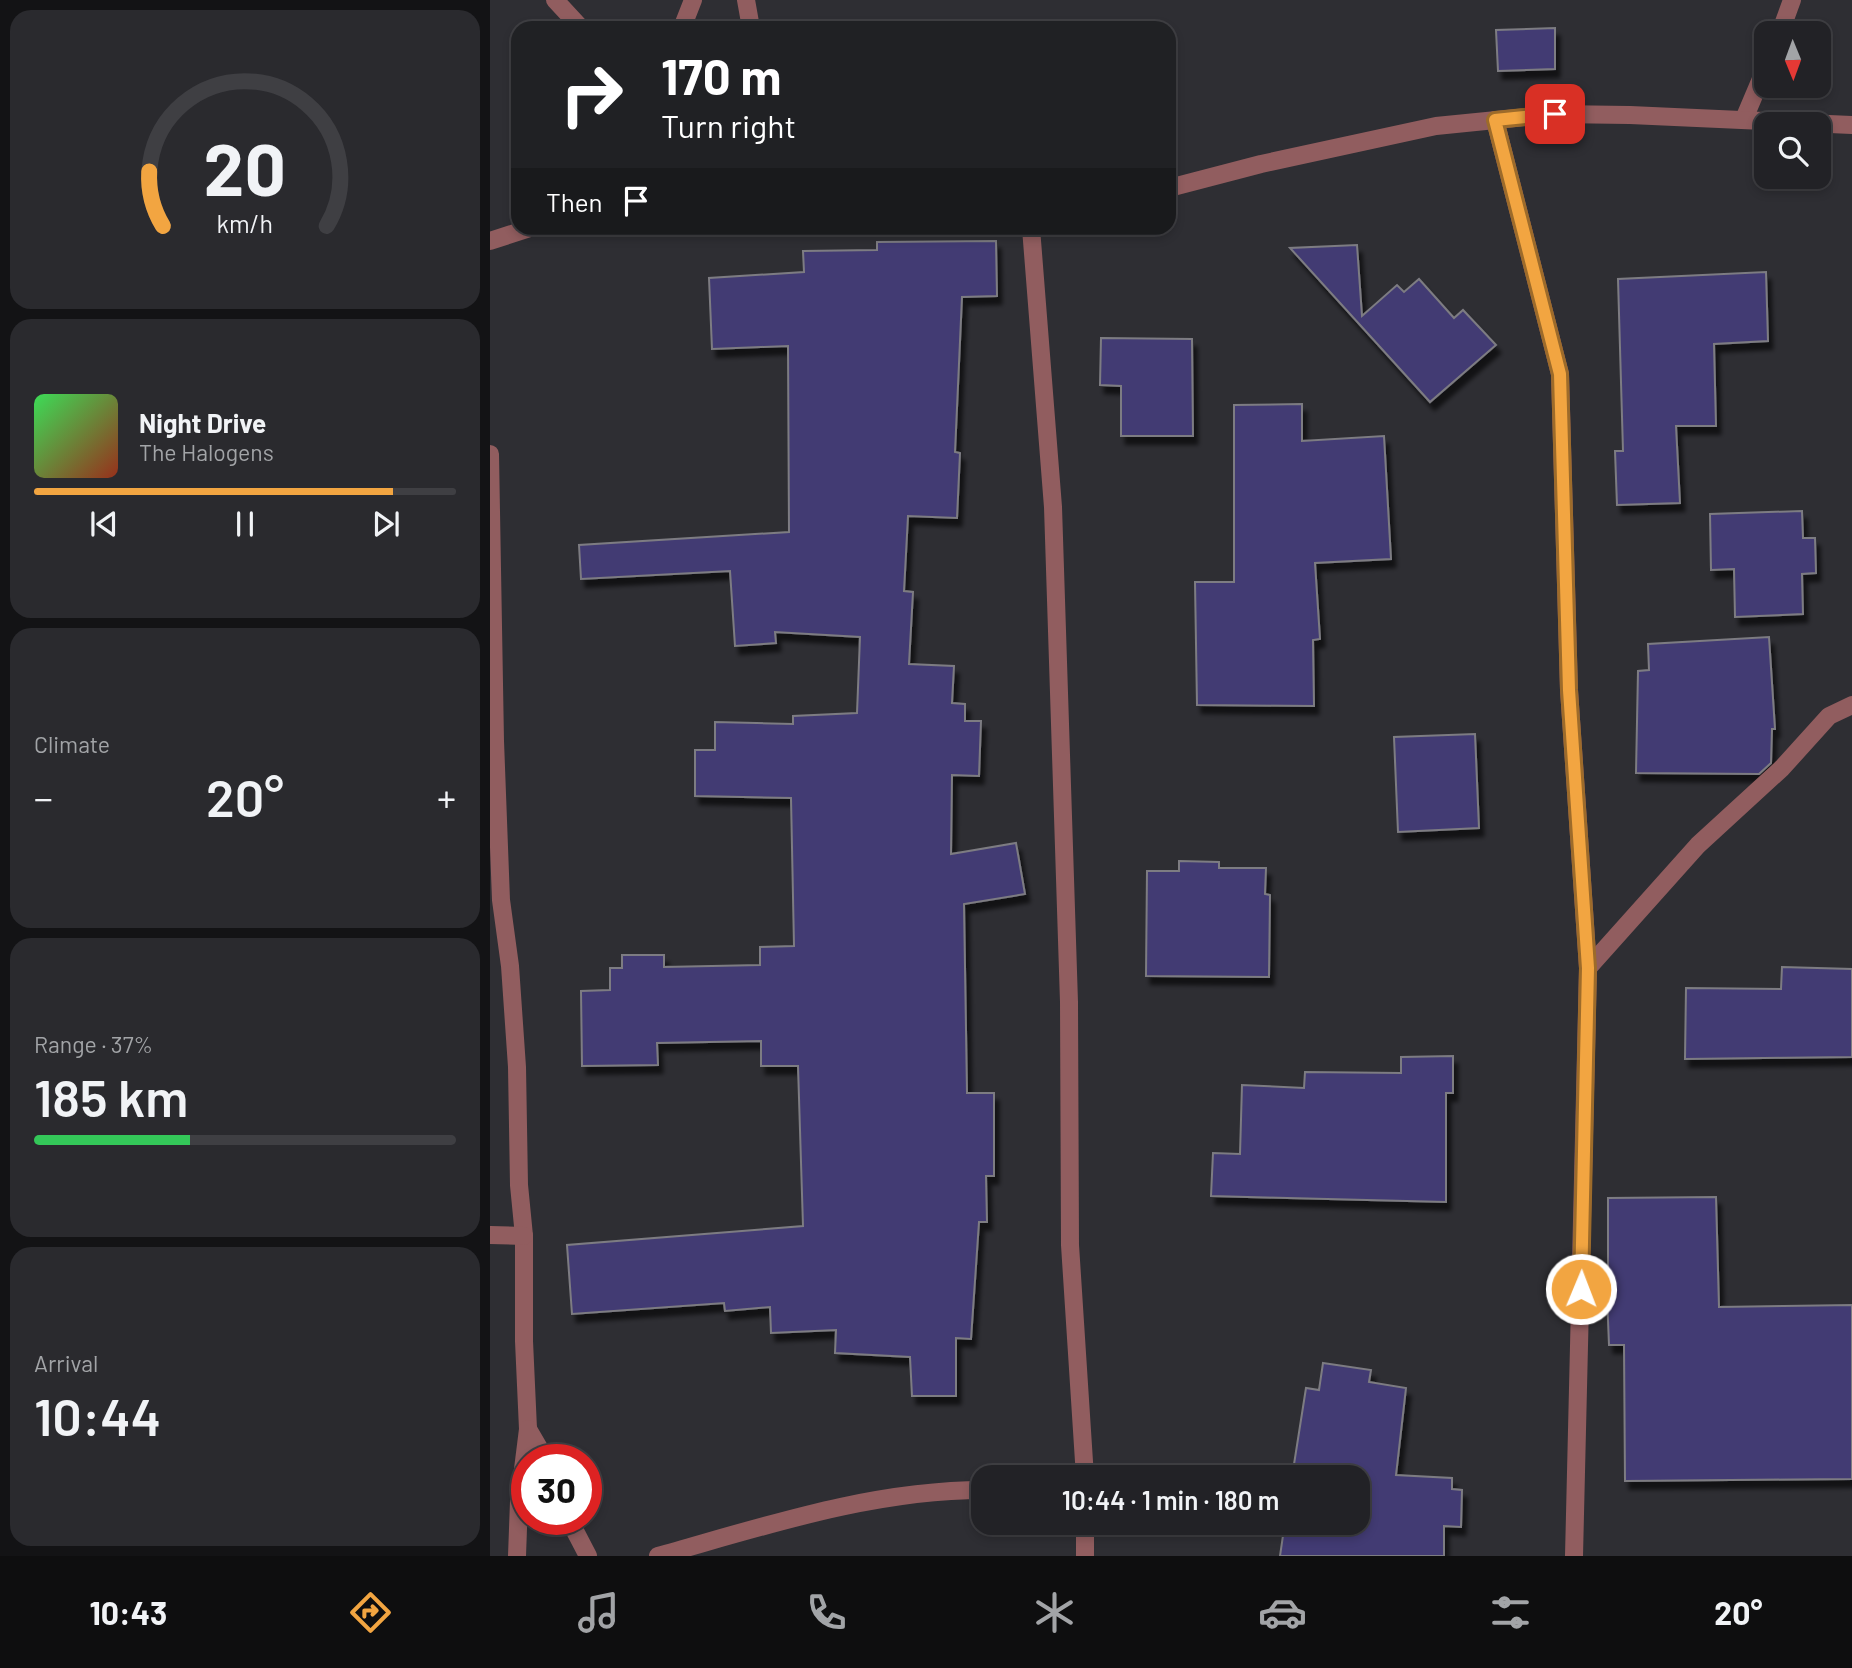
<!DOCTYPE html>
<meta charset="utf-8">
<style>
body{margin:0;font-family:Barlow,sans-serif;background:#2a2a2e;color:#f1f3f6;height:100vh;display:flex;flex-direction:column;font-size:26px;white-space:nowrap}
*{box-sizing:border-box;margin:0}
p{font-size:23px;color:#a2a4a7}
.icon{flex:none;width:38px;height:38px;fill:none;stroke:currentColor;stroke-width:2;stroke-linecap:round;stroke-linejoin:round}
.map{position:relative;flex:1;overflow:hidden}
.side{display:flex;flex-direction:column;gap:10px;padding:10px;background:#131315;width:490px}
.side>*{flex:none}
.hud{position:absolute;left:21px;top:21px;width:665px;height:214px;border-radius:21px;box-shadow:0 4px 10px #0003,0 0 0 2px #3f3f43;background:#202124;color:#fff;overflow:hidden}
.needle{width:46px;rotate:179deg}
.controls{position:absolute;left:1264px;top:21px;display:grid;gap:14px}
.controls a{display:grid;place-items:center;width:77px;height:77px;border-radius:14px;background:#222226;box-shadow:0 4px 10px #0003,0 0 0 2px #3f3f43;font-size:35px}
.speed{position:absolute;left:21px;top:1444px;display:flex;gap:14px;font-size:35px;font-weight:700;text-align:center}
.speed>*{display:grid;place-content:center;width:91px;height:91px;border-radius:50%;background:#222226;box-shadow:0 4px 10px #0003,0 0 0 2px #3f3f43;line-height:1}
.speed .limit{border:10px solid #d22;background:#fff;color:#111}
.pin{position:absolute;display:grid;place-items:center;width:60px;height:60px;color:#fff;margin:-30px;border-radius:14px;box-shadow:0 4px 10px #0006}
.me{position:absolute;width:77px;margin:-38px;rotate:1deg;stroke-linejoin:round;filter:drop-shadow(0 0 5px #0008)}
.turn{display:flex;align-items:center;gap:24px;height:147px;padding:0 35px;font-size:32px}
.turn .icon{width:91px;height:91px;stroke-width:2.5}
.turn b{display:block;font-size:49px;line-height:60px}
.then{display:flex;align-items:center;height:66px;padding:0 35px;background:#0003;gap:14px;font-size:26px}
.big{font-size:52px;font-weight:600;line-height:1.1}
.side .card{flex:1;display:flex;flex-direction:column;justify-content:center;gap:10px;min-width:0;padding:0 24px;border-radius:21px;background:#2a2a2e}
.side .dial{align-items:center;gap:0}
.dial svg{height:182px;overflow:visible;fill:none;stroke:#3f3f43;stroke-width:7;stroke-linecap:round;text-anchor:middle}
.dial text{fill:#f1f3f6;stroke:none}
.song{display:flex;align-items:center;gap:21px}
.cover{width:84px;height:84px;border-radius:10px;background:linear-gradient(135deg,hsl(130 70% 55%),hsl(10 70% 35%))}
.played{height:7px;border-radius:4px;background:linear-gradient(90deg,#f2a541 85%,#3f3f43 85%)}
.keys{display:flex;justify-content:space-around;direction:ltr}
.heat{display:flex;justify-content:space-between;align-items:center;font-size:38px;direction:ltr}
.charge{height:10px;border-radius:5px;background:linear-gradient(90deg,#34c759 37%,#3f3f43 0)}
.trip{position:absolute;left:481px;top:1465px;width:399px;height:70px;border-radius:21px;background:#222226;box-shadow:0 4px 10px #0003,0 0 0 2px #3f3f43;font-weight:600;line-height:70px;text-align:center}
.menu{display:flex;height:112px;justify-content:space-around;align-items:center;background:#0e0e0f;color:#a2a4a7}
.menu .icon{width:49px;height:49px}
.menu .current{color:#f2a541}
.menu b{font-size:32px;color:#f1f3f6}
main{display:flex;flex:1;min-height:0}
.map>svg:first-child{display:block}
.building{fill:#423b73;stroke:#7d7c82;stroke-width:2;filter:url(#shadow)}
.lines{fill:none;stroke-linecap:round;stroke-linejoin:round}
.minor{stroke:#915d5f;stroke-width:18}
.route-casing{stroke:#9d6b2a;stroke-width:18}
.route{stroke:#f2a541;stroke-width:12}
</style>
<main>
<section class="side">
<div class="card dial"><svg viewBox="0 0 100 80">
<path d="M14 69A42 42 0 1 1 86 69"/>
<path d="M14 69A42 42 0 0 1 8 45" stroke="#f2a541"/>
<text x="50" y="56" font-size="32" font-weight="700">20</text>
<text x="50" y="72" font-size="11">km/h</text>
</svg></div>
<div class="card">
<div class="song"><i class="cover"></i><div><b>Night Drive</b><p>The Halogens</p></div></div>
<div class="played"></div>
<div class="keys"><svg class="icon" aria-label="previous" viewBox="0 0 24 24"><path d="M18 5L8 12l10 7zM5 5v14"/></svg><svg class="icon" aria-label="pause" viewBox="0 0 24 24"><path d="M8 5v14M16 5v14"/></svg><svg class="icon" aria-label="next" viewBox="0 0 24 24"><path d="M6 5l10 7-10 7zM19 5v14"/></svg></div>
</div>
<div class="card"><p>Climate</p>
<div class="heat"><a>−</a><b class="big">20°</b><a>+</a></div>
</div>
<div class="card"><p>Range · 37%</p><b class="big">185 km</b><div class="charge"></div></div>
<div class="card"><p>Arrival</p><b class="big">10:44</b></div>
</section>
<div class="map">
<svg width="1362" height="1556" viewBox="0 0 1362 1556">
<defs>
<filter id="shadow"><feDropShadow dx="4.5" dy="8" stdDeviation="2" flood-color="#0009"/></filter>
</defs>
<rect width="100%" height="100%" fill="#2e2e33"/>
<!-- building -->
<g class="building">
<path d="M1065,28V69L1008,71L1006,30Z"/>
<path d="M506,241L507,296L472,297L465,452L470,453L467,518L418,516L414,591L423,592L419,664L464,666L462,703L475,704V721H491L489,776L462,775L461,854L526,843L535,894L474,904L477,1093H504V1176H496L497,1222H489L481,1339L466,1338V1396H422L420,1357L345,1353L346,1330L281,1333L280,1307L235,1311L234,1303L82,1314L77,1245L313,1226L308,1066H271V1041L167,1043L168,1065L92,1066L91,991L120,990V968H132V955H174V967L270,965V947L304,946L301,798L205,796V750H225V722L303,724V716L367,713L370,637L285,632L286,643L245,646L240,571L91,579L89,545L299,532L298,346L222,349L219,278L314,272L313,251L387,250V242Z"/>
<path d="M867,245L872,316L907,285L914,292L929,279L964,318L973,310L1006,345L940,402L800,248Z"/>
<path d="M1276,272L1278,341L1224,344L1226,426H1186L1190,503L1127,505L1125,451H1133L1128,279Z"/>
<path d="M611,338L702,339L703,436H631V386L610,385Z"/>
<path d="M812,404V441L894,436L901,559L825,563L830,639L823,640L824,706L707,705L705,582H744V405Z"/>
<path d="M1312,511L1313,538H1325L1326,573L1312,574L1313,614L1245,617L1244,569L1221,570L1220,514Z"/>
<path d="M1279,637L1285,729H1282L1281,763L1269,774L1146,773L1148,671L1159,670L1158,644Z"/>
<path d="M985,734L989,828L908,832L904,737Z"/>
<path d="M689,861L729,862V868H776L775,894L780,895L779,977L656,976L657,871H689Z"/>
<path d="M1292,967L1362,969V1057L1195,1059L1196,988L1291,989Z"/>
<path d="M963,1056V1093H956V1202L721,1196L723,1153L750,1154L752,1085L814,1088L815,1072L911,1073V1057Z"/>
<path d="M1226,1197L1229,1307L1362,1305V1479L1135,1481L1134,1345H1119L1116,1270H1118V1198Z"/>
<path d="M833,1363L881,1370L879,1382L916,1388L906,1475L962,1478V1489L972,1490L971,1527L954,1526V1556H790L795,1522H868V1477H802L816,1388L829,1390Z"/>
</g>
<g class="lines">
<!-- minor -->
<g class="minor">
<path d="M65,0L91,28"/>
<path d="M256,0L261,28"/>
<path d="M192,28L203,0"/>
<path d="M1290,33L1302,0"/>
<path d="M1254,119L1276,67"/>
<path d="M1005,120L1070,374L1079,690L1098,968L1084,1556"/>
<path d="M679,188L771,164L946,126L1065,114L1140,115L1362,125"/>
<path d="M541,228L563,507L579,1002L580,1245L595,1477"/>
<path d="M0,241L40,228"/>
<path d="M0,454L5,741L11,900L20,966L27,1067L29,1185L34,1236V1341L38,1429L29,1501L27,1556"/>
<path d="M1098,968L1208,845L1292,768L1339,716L1362,705"/>
<path d="M0,1235L34,1236"/>
<path d="M38,1429L56,1460"/>
<path d="M82,1519L85,1531L98,1556"/>
<path d="M595,1522V1556"/>
<path d="M168,1556C275,1526 382,1490 494,1490"/>
</g>
</g>
<g class="lines">
<!-- route casing -->
<g class="route-casing">
<path id="route" d="M1065,114L1005,120L1070,374L1079,690L1098,968L1091,1289"/>
</g>
<!-- route -->
<use href="#route" class="route"/>
</g>
</svg>
<div class="controls">
<a><svg class="needle" viewBox="-14 -14 28 28"><path d="M0-13l5 13h-10z" fill="#e53935"/><path d="M0 13l5-13h-10z" fill="#a2a4a7"/></svg></a>
<a><svg class="icon" aria-label="search" viewBox="0 0 24 24"><circle cx="10" cy="10" r="6"/><path d="M15 15l6 6"/></svg></a>
</div>
<div class="speed"><div class="limit">30</div></div>
<div class="pin" style="left:1065px;top:114px;background:#d93025"><svg class="icon" aria-label="arrive" viewBox="0 0 24 24"><path d="M6 21V4h12l-3 4 3 4H6"/></svg></div>
<svg class="me" style="left:1091px;top:1289px" viewBox="-20 -20 40 40"><circle r="17" fill="#f2a541" stroke="#fff" stroke-width="3"/><path d="M0-11L8 9 0 5-8 9z" fill="#fff"/></svg>
<div class="trip">10:44 · 1 min · 180 m</div>
<div class="hud">
<div class="turn"><svg class="icon" aria-label="right" viewBox="0 0 24 24"><path d="M7 20v-9h11M14 6l5 5-5 5"/></svg><div><b>170 m</b>Turn right</div></div>
<div class="then">Then<svg class="icon" aria-label="arrive" viewBox="0 0 24 24"><path d="M6 21V4h12l-3 4 3 4H6"/></svg></div>
</div>
</div>
</main>
<nav class="menu">
<b>10:43</b>
<svg class="icon current" aria-label="directions" viewBox="0 0 24 24"><path d="M12 3l9 9-9 9-9-9zM9 14v-3h6M13 9l2 2-2 2"/></svg>
<svg class="icon" aria-label="music" viewBox="0 0 24 24"><path d="M9 18V5l10-2v13"/><circle cx="6" cy="18" r="3"/><circle cx="16" cy="16" r="3"/></svg>
<svg class="icon" aria-label="phone" viewBox="0 0 24 24"><path d="M5 4h4l2 5-3 2q2 4 5 5l2-3 5 2v4C11 20 4 13 5 4z"/></svg>
<svg class="icon" aria-label="climate" viewBox="0 0 24 24"><path d="M12 3v18M4 7l16 10M4 17L20 7"/></svg>
<svg class="icon" aria-label="car" viewBox="0 0 24 24"><path d="M5 17H2v-5l4-1 3-4h7l3 4 3 1v5h-3M9 17h6M6 11h13"/><circle cx="7" cy="17" r="2"/><circle cx="17" cy="17" r="2"/></svg>
<svg class="icon" aria-label="filters" viewBox="0 0 24 24"><path d="M4 7h16M4 17h16"/><circle cx="9" cy="7" r="2"/><circle cx="15" cy="17" r="2"/></svg>
<b>20°</b>
</nav>
